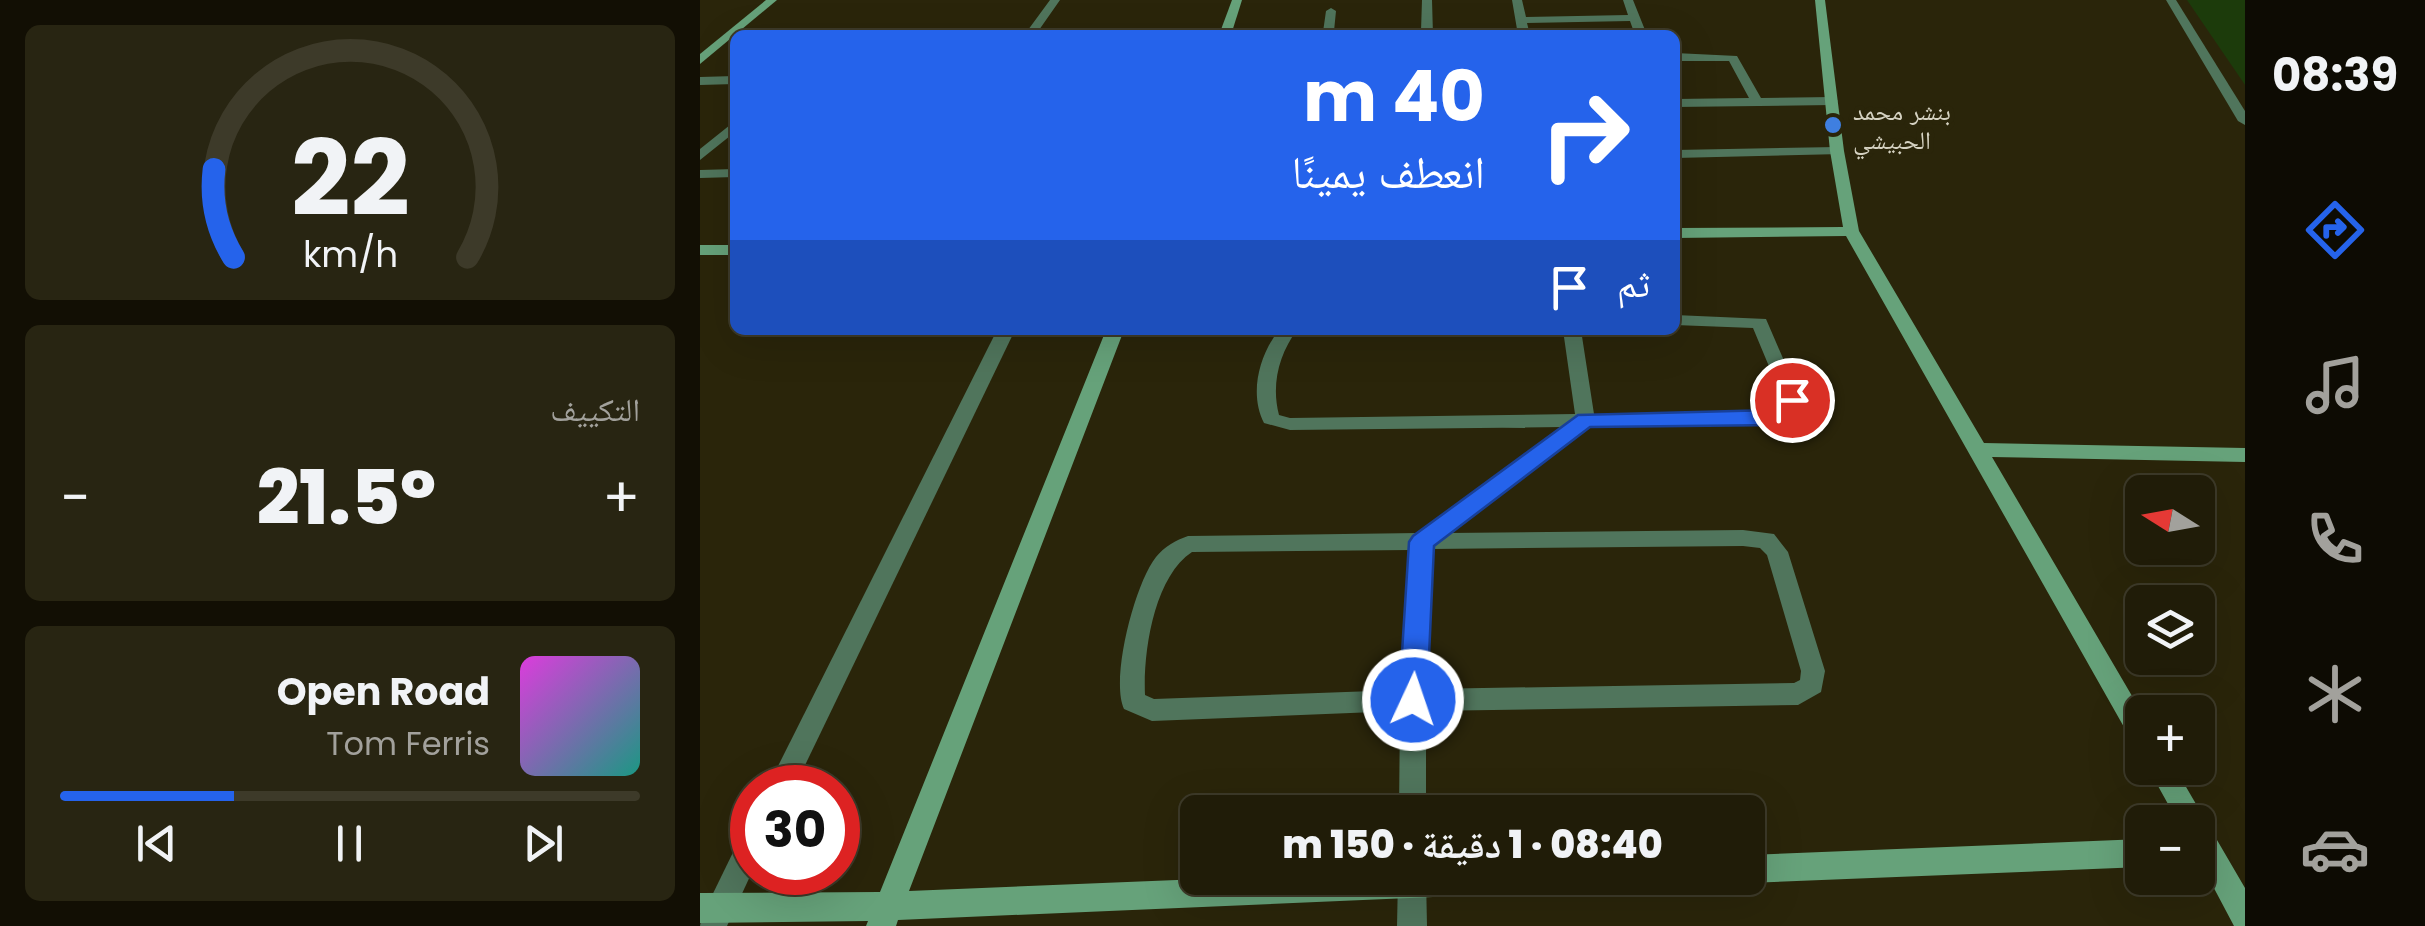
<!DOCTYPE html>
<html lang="ar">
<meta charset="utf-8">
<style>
body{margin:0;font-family:Poppins,"Noto Naskh Arabic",sans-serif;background:#282512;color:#f1f3f6;direction:rtl;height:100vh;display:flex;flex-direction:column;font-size:38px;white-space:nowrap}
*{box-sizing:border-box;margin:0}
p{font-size:32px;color:#a2a19c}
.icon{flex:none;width:55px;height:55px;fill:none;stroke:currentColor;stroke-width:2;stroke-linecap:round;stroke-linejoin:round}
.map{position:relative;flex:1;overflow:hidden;direction:ltr}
.details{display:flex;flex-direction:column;gap:25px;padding:25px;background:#120f04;width:700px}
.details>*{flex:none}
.top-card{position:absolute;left:30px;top:30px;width:950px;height:305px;border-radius:15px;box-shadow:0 10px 40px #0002,0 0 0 2px #3d3a29;direction:rtl;background:#2563eb;color:#fff;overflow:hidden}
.needle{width:65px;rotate:281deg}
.tools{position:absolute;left:1425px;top:475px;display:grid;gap:20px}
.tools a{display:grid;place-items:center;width:90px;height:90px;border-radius:15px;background:#201c08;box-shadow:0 10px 40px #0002,0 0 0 2px #3d3a29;font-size:50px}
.speed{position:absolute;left:30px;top:765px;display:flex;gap:20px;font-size:50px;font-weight:700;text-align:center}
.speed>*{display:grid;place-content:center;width:130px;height:130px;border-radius:50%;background:#201c08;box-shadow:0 10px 40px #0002,0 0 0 2px #3d3a29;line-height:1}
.speed .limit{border:15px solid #d22;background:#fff;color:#111}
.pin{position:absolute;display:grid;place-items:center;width:85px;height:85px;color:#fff;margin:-42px;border:5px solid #fff;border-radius:50%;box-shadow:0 2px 10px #0007}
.me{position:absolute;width:110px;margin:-55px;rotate:3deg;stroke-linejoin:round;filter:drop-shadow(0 0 8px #0008)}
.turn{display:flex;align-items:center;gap:35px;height:210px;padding:0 30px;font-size:45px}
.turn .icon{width:130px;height:130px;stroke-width:2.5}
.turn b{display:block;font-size:70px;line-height:85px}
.then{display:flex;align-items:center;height:95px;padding:0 30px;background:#0003;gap:20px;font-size:38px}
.big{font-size:75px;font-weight:800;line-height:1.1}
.details .widget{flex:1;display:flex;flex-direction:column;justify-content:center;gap:15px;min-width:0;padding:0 35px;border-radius:15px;background:#282512}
.details .dial{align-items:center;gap:0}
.dial svg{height:260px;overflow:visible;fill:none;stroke:#3d3a29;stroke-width:7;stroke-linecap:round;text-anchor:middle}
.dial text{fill:#f1f3f6;stroke:none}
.song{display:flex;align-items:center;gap:30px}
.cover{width:120px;height:120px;border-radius:15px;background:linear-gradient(135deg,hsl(300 70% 55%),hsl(170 70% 35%))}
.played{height:10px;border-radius:5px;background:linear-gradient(90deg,#2563eb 30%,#3d3a29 30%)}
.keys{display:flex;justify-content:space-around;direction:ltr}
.heat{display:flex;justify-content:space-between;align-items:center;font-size:55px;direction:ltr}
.trip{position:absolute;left:480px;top:795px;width:585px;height:100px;border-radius:15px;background:#201c08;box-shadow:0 10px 40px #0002,0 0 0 2px #3d3a29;font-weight:800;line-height:100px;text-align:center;direction:rtl}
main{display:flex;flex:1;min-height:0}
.tab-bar{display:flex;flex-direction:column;width:180px;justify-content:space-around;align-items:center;background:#0d0b03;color:#a2a19c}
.tab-bar .icon{width:70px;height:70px}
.tab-bar .current{color:#2563eb}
.tab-bar b{font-size:45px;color:#f1f3f6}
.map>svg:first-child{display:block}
.green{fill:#1c3b0b}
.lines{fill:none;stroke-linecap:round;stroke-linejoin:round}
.street{fill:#50755c;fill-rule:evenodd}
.secondary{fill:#66a27a;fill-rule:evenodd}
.route{fill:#2563eb;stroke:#184099;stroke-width:2.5}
.shop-dot{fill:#3f7fe0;stroke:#2a250a;stroke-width:4}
.labels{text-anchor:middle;stroke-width:10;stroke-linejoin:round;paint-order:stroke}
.far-poi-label{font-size:25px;fill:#d5d2c2;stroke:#2a250a;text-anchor:start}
</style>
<main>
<nav class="tab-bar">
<b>08:39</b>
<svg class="icon current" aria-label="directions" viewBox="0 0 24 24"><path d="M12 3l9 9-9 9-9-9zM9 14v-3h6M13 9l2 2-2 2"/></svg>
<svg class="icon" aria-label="music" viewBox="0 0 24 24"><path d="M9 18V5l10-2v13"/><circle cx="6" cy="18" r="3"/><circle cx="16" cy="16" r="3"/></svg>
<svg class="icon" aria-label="phone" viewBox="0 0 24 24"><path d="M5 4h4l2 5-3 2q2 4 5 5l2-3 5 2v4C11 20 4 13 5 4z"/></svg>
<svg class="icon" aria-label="climate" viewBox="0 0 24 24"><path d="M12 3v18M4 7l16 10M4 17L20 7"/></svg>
<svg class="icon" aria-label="car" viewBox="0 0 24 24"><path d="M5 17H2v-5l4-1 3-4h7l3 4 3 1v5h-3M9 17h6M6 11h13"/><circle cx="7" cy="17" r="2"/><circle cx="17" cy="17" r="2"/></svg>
</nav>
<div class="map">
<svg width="1545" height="926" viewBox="0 0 1545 926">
<rect width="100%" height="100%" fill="#2a250a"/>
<!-- green -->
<path class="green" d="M1487,0H1545V85L1543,82Z"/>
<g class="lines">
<!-- street -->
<g class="street">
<path d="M350,0H360L339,30L526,28L532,31L526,34L149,35L155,32L328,30Z"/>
<path d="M722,0H732L733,35H607L623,32L626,11L631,8L636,11L634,31H721Z"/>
<path d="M812,0H822L826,17L928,15L923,0H933L947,35H935L930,21L827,23L830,35H818Z"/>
<path d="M1466,0H1476L1545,111V125L1538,121Z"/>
<path d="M975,53L1037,56L1061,98L1132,97L1138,101L1132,105L975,107V99L1049,98L1029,61H975Z"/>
<path d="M35,76V84L0,85V77Z"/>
<path d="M35,121V132L0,160V149Z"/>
<path d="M1137,147L1142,148V154L975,158V150Z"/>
<path d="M35,169V177L0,178V170Z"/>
<path d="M975,315L1066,319L1101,400L1098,415L1077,424L889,427L749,533L1043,530L1074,534L1088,552L1125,671L1121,692L1098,705L726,711V812H699L700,711L452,721L424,709C410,679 435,583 456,557C464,547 476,540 488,536L718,533L863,427L590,430L564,423C549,394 559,355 579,330H597C579,354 571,385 579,415L590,418L875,414L863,330H881L894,414L1074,412L1082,408L1083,400L1053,328L975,325ZM1043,546L1060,548L1067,555L1101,671L1100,680L1094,683L726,689L732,549ZM711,550L701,690L454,699L445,695C443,652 454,577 492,552Z"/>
<path d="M297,330H315L94,788H67Z"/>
<path d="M52,830V872L27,926H0L2,916L42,834Z"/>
<path d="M698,878H726L727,926H697Z"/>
</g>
<!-- secondary -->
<g class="secondary">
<path d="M66,0H77L0,64V54Z"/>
<path d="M532,0H542L531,35H519Z"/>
<path d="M1115,0H1125L1144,151L1159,231L1284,443L1545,448V462L1292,457L1442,713V746L1433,743L1146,236L975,238V228L1143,227L1130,151Z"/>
<rect x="0" y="245" width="35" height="10"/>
<path d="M406,330H424L209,891L526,878H866L862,888L852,892L198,920L196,926H166L168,921L0,923V893L180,892Z"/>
<path d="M1448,768H1475L1545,888V926H1534L1498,858V822H1478Z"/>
<path d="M1442,839V867L1048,883L1037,878H1048V855Z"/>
</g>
</g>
<!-- route -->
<path class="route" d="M1092,393L1102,400V411L1078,425L890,427L734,546L727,700L723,709L713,712L703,709L699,700L709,542L713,536L878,415L1074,410L1081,407L1084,395Z"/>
<!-- markers -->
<circle class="shop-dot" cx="1133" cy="125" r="10"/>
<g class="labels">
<!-- far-poi labels -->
<g class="far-poi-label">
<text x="1153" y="120">بنشر محمد<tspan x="1153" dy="29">الحبيشي</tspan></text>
</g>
</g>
</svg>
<div class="tools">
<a><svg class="needle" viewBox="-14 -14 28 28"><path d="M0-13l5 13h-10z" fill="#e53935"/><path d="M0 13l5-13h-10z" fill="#a2a19c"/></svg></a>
<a><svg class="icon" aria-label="layers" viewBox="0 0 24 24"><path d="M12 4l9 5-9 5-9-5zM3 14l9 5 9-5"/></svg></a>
<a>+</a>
<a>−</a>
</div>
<div class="speed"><div class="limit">30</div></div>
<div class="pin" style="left:1092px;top:400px;background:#d93025"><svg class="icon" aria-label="arrive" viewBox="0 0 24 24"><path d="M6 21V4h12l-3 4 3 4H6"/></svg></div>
<svg class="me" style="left:713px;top:700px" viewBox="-20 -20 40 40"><circle r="17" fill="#2563eb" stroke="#fff" stroke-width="3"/><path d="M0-11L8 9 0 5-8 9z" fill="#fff"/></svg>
<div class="trip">08:40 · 1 دقيقة · 150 m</div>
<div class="top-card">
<div class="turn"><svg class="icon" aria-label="right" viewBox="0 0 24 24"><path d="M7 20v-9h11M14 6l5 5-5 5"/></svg><div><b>40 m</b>انعطف يمينًا</div></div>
<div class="then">ثم<svg class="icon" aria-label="arrive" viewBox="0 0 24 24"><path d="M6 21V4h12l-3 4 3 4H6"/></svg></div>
</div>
</div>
<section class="details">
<div class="widget dial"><svg viewBox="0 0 100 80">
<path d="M14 69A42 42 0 1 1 86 69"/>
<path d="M14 69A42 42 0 0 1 8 42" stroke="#2563eb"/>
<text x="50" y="56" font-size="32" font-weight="700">22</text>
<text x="50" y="72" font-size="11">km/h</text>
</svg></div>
<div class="widget"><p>التكييف</p>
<div class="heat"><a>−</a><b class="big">21.5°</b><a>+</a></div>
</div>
<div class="widget">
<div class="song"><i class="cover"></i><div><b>Open Road</b><p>Tom Ferris</p></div></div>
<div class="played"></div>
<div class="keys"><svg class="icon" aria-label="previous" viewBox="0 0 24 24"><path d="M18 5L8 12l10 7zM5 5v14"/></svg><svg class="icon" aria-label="pause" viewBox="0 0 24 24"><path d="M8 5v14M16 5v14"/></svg><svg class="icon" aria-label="next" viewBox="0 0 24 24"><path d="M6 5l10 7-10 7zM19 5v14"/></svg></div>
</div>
</section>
</main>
